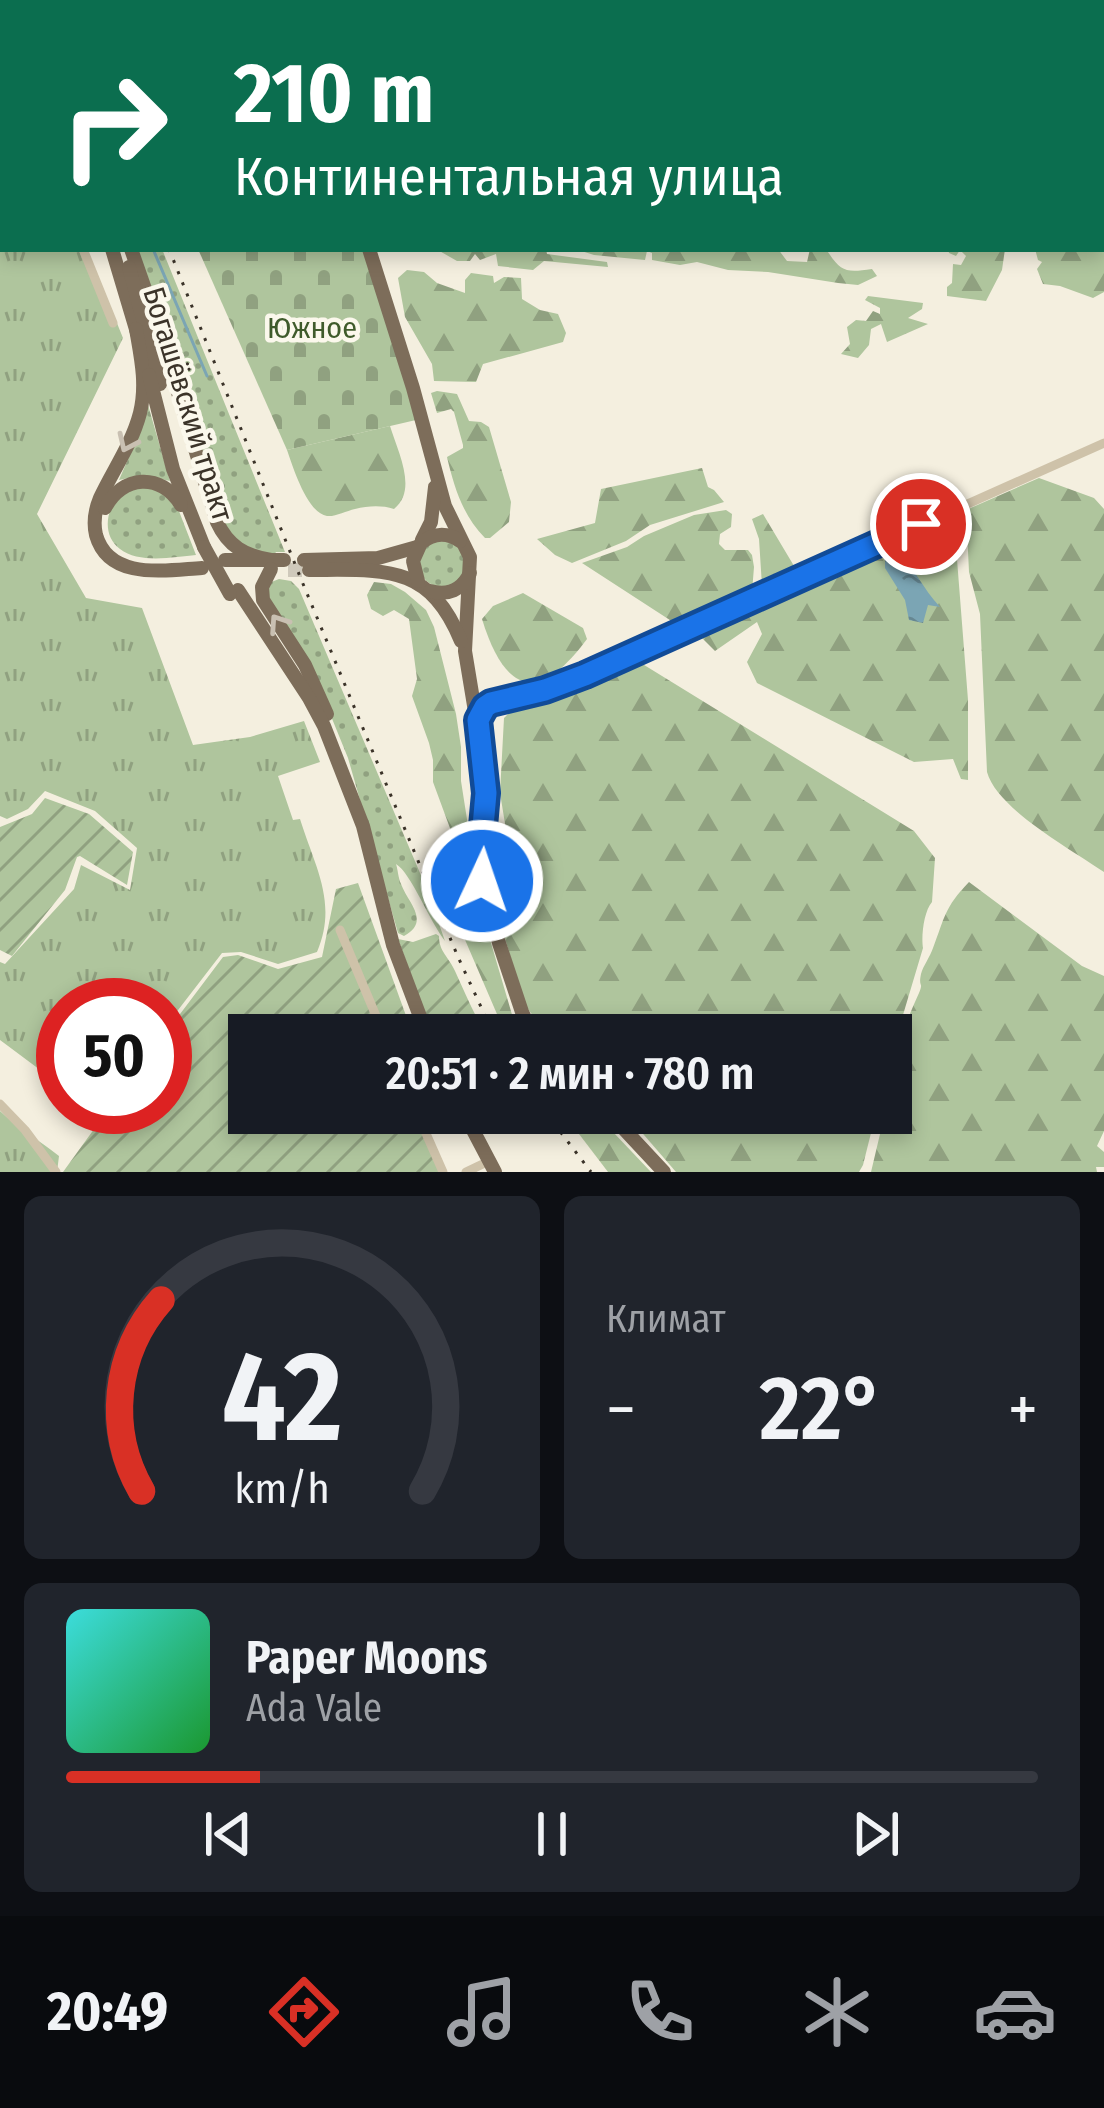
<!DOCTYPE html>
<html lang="ru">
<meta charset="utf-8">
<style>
body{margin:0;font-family:"Fira Sans Condensed",sans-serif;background:#20242c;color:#f1f3f6;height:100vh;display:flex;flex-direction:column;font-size:45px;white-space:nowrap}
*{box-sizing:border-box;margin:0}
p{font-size:39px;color:#9ea1a6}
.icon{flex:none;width:66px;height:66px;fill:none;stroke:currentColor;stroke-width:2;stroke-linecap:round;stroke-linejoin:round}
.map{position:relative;height:1172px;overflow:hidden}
.sheet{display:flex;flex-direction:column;gap:24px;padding:24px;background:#0d0f14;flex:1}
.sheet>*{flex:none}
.guide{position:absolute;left:0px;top:0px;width:1104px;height:252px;box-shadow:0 6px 18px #0003;background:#0b6e4f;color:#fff;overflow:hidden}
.speed{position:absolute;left:36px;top:978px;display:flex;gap:24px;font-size:60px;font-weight:700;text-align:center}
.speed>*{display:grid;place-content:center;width:156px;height:156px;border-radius:50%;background:#171b24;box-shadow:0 6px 18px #0003;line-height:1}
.speed .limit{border:18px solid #d22;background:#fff;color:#111}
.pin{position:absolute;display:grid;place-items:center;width:102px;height:102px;color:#fff;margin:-51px;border:6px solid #fff;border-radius:50%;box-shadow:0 3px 12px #0007}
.me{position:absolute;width:132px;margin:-66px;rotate:3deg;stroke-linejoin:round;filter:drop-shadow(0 0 9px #0008)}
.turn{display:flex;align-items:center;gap:42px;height:252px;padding:0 36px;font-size:54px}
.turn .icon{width:156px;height:156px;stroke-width:2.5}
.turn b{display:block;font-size:84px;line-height:102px}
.big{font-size:90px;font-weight:600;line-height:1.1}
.sheet .tile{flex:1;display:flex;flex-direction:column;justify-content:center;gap:18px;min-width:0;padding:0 42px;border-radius:18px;background:#20242c}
.sheet .dial{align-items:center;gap:0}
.dial svg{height:312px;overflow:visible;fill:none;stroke:#363941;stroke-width:7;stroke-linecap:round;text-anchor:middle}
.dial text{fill:#f1f3f6;stroke:none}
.song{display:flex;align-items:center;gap:36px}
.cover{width:144px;height:144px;border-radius:18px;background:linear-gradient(135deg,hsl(180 70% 55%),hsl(130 70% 35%))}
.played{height:12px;border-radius:6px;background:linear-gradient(90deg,#d93025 20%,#363941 20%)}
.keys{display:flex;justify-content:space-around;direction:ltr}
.heat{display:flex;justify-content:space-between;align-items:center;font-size:66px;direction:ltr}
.sheet .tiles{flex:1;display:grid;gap:24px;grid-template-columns:1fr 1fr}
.tile:last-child{grid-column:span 2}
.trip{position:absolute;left:228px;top:1014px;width:684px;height:120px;border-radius:0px;background:#171b24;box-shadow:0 6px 18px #0003;font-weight:600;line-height:120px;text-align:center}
.tab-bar{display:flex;height:192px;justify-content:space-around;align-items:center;background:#090b0e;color:#9ea1a6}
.tab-bar .icon{width:84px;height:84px}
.tab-bar .active{color:#d93025}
.tab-bar b{font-size:54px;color:#f1f3f6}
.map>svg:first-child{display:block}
.grass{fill:url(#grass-dots)}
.forest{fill:url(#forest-firs)}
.cemetery{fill:url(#cemetery-stones)}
.park{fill:url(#park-tufts)}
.garden{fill:url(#garden-furrows)}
.water{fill:url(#water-ripples)}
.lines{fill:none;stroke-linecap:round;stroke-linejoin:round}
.stream{stroke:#7ba5b4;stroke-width:3}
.major-tunnel{stroke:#cfc9bb;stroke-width:14;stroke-dasharray:14 7;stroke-linecap:butt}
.minor{stroke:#cec2a9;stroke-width:9}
.major{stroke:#7d6d5a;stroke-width:14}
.rail{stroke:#3b3329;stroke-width:3;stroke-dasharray:3 9;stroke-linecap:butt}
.major-bridge{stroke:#7d6d5a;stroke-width:14}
.oneway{stroke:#c9c0b2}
.route-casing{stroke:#114b97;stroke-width:30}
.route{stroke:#1a73e8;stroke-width:21}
.labels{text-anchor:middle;stroke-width:9;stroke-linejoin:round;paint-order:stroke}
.park-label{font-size:30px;fill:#3f5b2b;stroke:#fbf8ec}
.street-label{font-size:30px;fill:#3b3329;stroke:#fbf8ec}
</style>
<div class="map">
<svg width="1104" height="1172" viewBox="0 0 1104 1172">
<defs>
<pattern id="grass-dots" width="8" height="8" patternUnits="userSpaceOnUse" patternTransform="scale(3)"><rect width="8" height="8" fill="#afc59d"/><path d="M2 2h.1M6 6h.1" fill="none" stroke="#90a180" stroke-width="1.8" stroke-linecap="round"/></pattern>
<pattern id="forest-firs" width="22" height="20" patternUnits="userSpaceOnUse" patternTransform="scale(3)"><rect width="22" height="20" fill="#afc59d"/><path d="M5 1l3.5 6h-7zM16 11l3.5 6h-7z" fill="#90a180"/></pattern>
<pattern id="cemetery-stones" width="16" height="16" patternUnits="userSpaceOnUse" patternTransform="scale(3)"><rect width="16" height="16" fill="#afc59d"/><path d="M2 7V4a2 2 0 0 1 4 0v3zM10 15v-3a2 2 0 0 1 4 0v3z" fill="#90a180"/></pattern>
<pattern id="park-tufts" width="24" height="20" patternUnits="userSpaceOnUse" patternTransform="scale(3)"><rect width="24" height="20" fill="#afc59d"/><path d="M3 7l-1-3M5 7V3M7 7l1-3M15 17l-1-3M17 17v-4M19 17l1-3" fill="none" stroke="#90a180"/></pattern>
<pattern id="garden-furrows" width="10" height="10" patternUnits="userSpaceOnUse" patternTransform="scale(3)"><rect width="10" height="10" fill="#afc59d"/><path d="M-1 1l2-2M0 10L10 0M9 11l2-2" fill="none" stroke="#90a180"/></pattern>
<pattern id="water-ripples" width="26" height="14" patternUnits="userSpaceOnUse" patternTransform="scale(3)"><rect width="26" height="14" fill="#7ba5b4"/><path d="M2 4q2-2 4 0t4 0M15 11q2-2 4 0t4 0" fill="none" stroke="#668792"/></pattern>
</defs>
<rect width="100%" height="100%" fill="#f4efdf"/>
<!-- grass -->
<g class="grass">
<path d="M135,249H162L285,552H276L274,555L248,550L226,530Z"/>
<path d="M148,405L170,481L143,475L119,480L140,431Z"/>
<path d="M153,486L177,506L196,555C174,557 139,564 120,549C97,532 109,494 134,487C140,486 147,486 153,486Z"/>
<circle cx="442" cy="564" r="23"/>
<path d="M279,579L291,581L299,589L426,887L445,941C430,922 411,873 396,864C398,870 398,877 401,884C408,903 431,921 404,936L398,933L348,758L311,667L266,596L269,583Z"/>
</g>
<!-- forest -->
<g class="forest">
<path d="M1089,0H1104V292L1093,298L1060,286L1043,284L1037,269L1042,262L1038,260L1035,249H1101V3H1089Z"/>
<path d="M436,249H546L547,254L607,262L608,267L544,261L533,270L498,266L496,254L480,260L475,254L470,261H457Z"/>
<path d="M575,249H778L787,261L807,262L810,249H826C841,272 845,273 872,269L877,276L858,285L838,283L768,272L728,270L697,262L680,265L652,260V253L647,251L645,260L594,255Z"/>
<path d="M948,249H1005L1002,270L986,301L947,296V287L952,283L953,264L961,265L966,256L960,250L956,256L949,253Z"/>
<path d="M407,270L424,272L437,283L465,293V280L471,273L493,276L494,283L504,277L521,278L522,299L540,310L558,314L566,333L563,342L483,364L476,382L434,381L432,364L405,317L398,278Z"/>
<path d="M868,296L923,303L922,309L908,318L928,324L887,342L881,324L871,329L869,345L858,358L841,354L850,344L847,327L856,320L866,321L873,311L880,314V308L865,300Z"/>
<path d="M437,391L457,394L469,421L481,422L489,427L511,502L509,522L490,538H485C463,516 454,487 447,457L463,448V445L454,412L451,409L437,413L431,393Z"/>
<path d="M390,426C398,452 418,490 394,509C381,505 368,506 355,509C346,511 335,517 327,516C307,513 293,467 287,450Z"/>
<path d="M702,468L708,487L714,490L724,502L650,525L626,541L572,563L555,555L537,539L595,523L601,489Z"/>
<path d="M1039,478L1094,498L1104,509V872C1071,849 997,809 987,772L980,614L969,572L966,510Z"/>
<path d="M726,510L732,514L731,527L720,534L719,544L725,550H748L752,555L754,567L752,592L676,624L582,563L627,547L644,536L694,515Z"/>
<path d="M763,514L797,571L762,586L759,539L752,519Z"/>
<path d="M954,521L968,700V780L961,779L953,759L914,762L757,683L747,662L762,634L757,622L715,651L694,630Z"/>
<path d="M374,582L391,584L405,592L426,610L434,627L456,714L461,747V781L481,909L518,1035H506L441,884L447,873L457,871L454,839L433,782V760L429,743L412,696L417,679L409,619L394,610L383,616L371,609L367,595Z"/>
<path d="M523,593L583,628L587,639C539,704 505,694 482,619L493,606Z"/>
<path d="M636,660L914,831L935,858L932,902C924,911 921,936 923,948L891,1055V1035H547L525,1005L487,879L486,855L504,849L508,842L500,793L504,718L518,704Z"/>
<path d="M969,882L1082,966L1104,976V1131L1097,1146L1104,1152V1167H1096L1097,1172H871L885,1113H891C891,1067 900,1034 919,993C924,981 918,988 921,974C923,966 930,957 933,948C945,917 944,908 969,882Z"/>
<path d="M563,1113H595L651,1172H608Z"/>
<path d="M625,1113H876L863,1165L859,1172H676Z"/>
</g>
<!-- cemetery -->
<path class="cemetery" d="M198,249H365L416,420L287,450Z"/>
<!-- park -->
<g class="park">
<path d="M0,20L3,29V249H87L123,338L37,514L86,598L142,608L193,745L250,737L304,721L320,762L278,776L293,820L300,819C315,867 338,903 317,952L278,964L241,952L222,953L165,1027V1005H63V1087L0,1040V962L5,964L74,889L81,865L130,890L137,848L95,811L45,791L28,809L7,819L0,816Z"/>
<path d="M0,1111C19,1129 39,1140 59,1156L57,1172H0Z"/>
</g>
<!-- garden -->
<g class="garden">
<path d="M45,798L89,814L133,852L127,885L80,856L77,857L65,890L12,956L0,950V827L32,814Z"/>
<path d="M358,883L413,1035H249V1113H415L440,1172H63L110,1107H165V1034L223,957L238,955L278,969L322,957L336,889Z"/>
<path d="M436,934L439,936C439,952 449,957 455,971C465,993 474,1014 486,1035H459L449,1017L445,1019L447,1025L431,1030L398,939L413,942Z"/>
</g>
<!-- water -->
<path class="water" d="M897,550C914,567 923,589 940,607L928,605L923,623L909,620L905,600L885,568V556Z"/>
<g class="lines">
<!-- stream -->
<path class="stream" d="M153,249L207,376"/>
<!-- major-tunnel -->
<path class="major-tunnel" d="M288,570H309"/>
<!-- minor -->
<g class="minor">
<path d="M491,3L492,0"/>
<path d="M0,46L3,55"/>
<path d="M0,69L3,66"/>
<path d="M83,249L113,323"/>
<path d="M475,706L546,690L585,675L1104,443"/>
<path d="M340,930L384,1035"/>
<path d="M0,1104L25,1130L56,1172"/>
<path d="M417,1113L443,1172"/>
<path d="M466,1172L489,1161"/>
</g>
<!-- major -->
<g class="major">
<path d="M16,0L17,3"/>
<path d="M29,0L30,3"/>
<path d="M326,0L328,3"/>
<path d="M112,249L138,336"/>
<path d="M131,249L158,326L217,522C228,546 245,556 271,560"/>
<path d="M369,249L413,388L445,506L470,557L465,651L485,772L482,881L499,943L522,1012L533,1035"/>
<path d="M129,267L160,384"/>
<path d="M136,329C141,358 147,384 140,413C132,444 113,470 100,498C95,510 93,522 96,535C109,581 166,570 202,568"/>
<path d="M149,375L173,469L204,547"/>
<path d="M105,508C122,475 161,472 181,505"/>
<path d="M422,540L431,522L435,487"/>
<path d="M225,560H284"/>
<path d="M304,560L378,558L417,547"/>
<path d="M271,569L262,587L263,600L305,665L327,714"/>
<path d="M309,570C384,570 429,563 461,641"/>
<path d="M418,581L413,561L421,543C433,533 447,532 460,541"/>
<path d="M238,590L309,698L324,726L363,826L393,945L427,1035"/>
<path d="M430,591C448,596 462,590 470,573"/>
<path d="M464,1113L495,1172"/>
<path d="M609,1113L664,1172"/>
</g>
<!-- rail -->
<g class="rail">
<path d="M67,0L69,3"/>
<path d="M169,249L301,579L458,957L494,1035"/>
<path d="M546,1113L591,1172"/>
</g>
<!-- major-bridge -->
<path class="major-bridge" d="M204,547L230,594"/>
</g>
<!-- one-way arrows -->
<defs><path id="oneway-chevron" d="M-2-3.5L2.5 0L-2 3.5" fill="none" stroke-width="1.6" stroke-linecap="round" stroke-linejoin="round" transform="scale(3)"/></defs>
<g class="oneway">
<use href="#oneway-chevron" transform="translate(127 443) rotate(115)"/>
<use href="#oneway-chevron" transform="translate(278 623) rotate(-124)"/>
</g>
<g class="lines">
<!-- route casing -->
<g class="route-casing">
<path id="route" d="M482,881L480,860L486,793L478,720L485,707L491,703L545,690L585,675L921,524"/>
</g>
<!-- route -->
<use href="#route" class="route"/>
</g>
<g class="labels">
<!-- park labels -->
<g class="park-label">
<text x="312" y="338">Южное</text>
</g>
<!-- street labels -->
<g class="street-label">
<text transform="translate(188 404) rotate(73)" y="10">Богашёвский тракт</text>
</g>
</g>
</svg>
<div class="speed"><div class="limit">50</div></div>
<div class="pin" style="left:921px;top:524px;background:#d93025"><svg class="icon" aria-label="arrive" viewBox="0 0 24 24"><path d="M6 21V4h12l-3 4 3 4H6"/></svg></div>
<svg class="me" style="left:482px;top:881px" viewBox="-20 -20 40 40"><circle r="17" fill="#1a73e8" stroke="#fff" stroke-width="3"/><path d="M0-11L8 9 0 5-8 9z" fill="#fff"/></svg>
<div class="trip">20:51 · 2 мин · 780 m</div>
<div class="guide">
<div class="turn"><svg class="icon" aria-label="right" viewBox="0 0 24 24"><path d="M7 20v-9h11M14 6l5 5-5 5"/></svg><div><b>210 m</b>Континентальная улица</div></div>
</div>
</div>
<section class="sheet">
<div class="tiles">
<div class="tile dial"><svg viewBox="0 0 100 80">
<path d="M14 69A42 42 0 1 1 86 69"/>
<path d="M14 69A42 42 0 0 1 19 20" stroke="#d93025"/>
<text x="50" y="56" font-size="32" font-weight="700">42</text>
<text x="50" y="72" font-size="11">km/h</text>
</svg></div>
<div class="tile"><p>Климат</p>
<div class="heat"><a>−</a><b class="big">22°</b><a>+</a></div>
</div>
<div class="tile">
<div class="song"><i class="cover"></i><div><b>Paper Moons</b><p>Ada Vale</p></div></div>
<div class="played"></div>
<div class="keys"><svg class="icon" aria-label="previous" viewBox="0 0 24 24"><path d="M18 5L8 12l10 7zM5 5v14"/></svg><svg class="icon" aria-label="pause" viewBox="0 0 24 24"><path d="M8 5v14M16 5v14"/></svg><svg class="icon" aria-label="next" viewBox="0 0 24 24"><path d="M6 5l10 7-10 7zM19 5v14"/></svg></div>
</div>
</div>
</section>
<nav class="tab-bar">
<b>20:49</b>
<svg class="icon active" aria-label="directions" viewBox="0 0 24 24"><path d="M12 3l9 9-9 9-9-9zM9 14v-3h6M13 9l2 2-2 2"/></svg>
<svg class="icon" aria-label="music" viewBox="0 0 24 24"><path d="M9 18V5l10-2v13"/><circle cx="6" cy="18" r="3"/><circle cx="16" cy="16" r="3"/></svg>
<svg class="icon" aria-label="phone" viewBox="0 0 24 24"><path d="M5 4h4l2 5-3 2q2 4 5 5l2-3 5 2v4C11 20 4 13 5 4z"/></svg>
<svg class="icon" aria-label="climate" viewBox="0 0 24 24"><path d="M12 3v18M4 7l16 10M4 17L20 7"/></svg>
<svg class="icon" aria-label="car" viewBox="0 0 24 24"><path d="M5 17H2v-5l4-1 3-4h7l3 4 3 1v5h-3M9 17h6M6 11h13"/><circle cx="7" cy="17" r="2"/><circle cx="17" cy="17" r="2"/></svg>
</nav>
